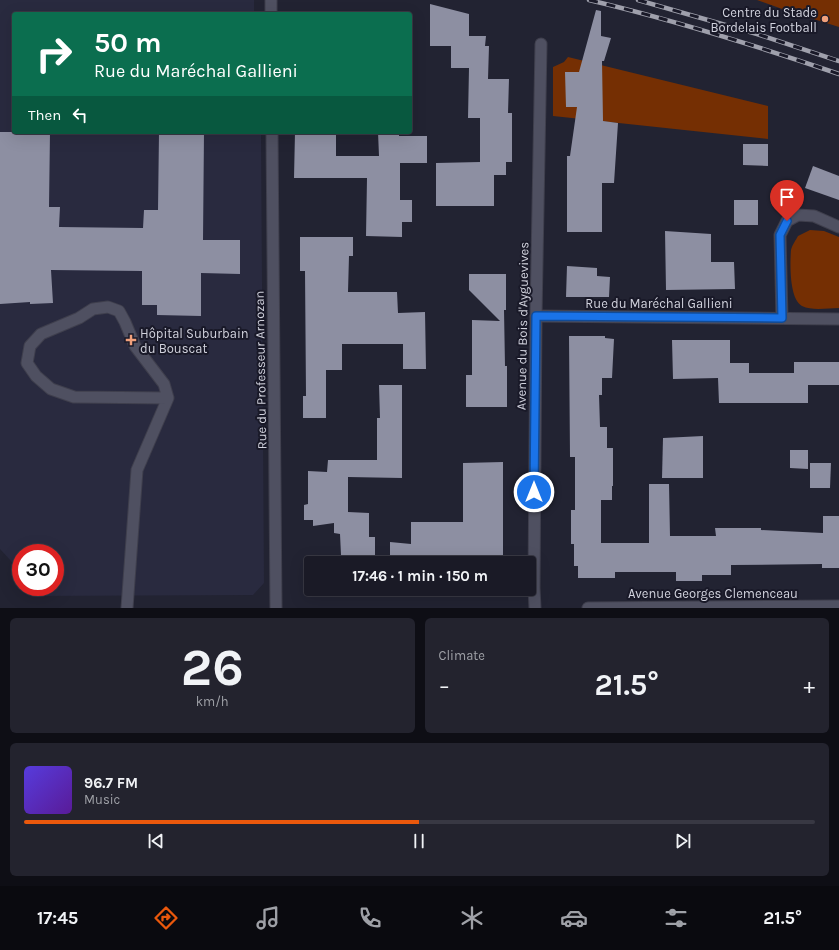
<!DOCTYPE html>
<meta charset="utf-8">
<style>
body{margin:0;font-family:Karla,sans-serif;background:#23232e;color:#f1f3f6;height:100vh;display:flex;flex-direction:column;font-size:15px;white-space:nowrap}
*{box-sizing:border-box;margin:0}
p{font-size:13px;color:#9fa1a7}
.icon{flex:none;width:22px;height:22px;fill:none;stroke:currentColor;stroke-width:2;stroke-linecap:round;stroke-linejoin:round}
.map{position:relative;height:608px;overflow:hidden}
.panel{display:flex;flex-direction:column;gap:10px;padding:10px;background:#0e0e15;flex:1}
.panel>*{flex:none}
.top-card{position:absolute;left:12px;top:12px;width:400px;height:122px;border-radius:4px;box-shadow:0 4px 16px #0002,0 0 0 1px #383843;background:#0b6e4f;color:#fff;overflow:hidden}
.speed{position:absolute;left:12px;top:544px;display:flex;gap:8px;font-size:20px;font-weight:700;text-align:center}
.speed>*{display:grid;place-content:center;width:52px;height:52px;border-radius:50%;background:#1a1a26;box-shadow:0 4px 16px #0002,0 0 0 1px #383843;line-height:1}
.speed .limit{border:6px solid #d22;background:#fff;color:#111}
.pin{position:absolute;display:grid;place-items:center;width:34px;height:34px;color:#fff;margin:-41px -17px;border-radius:50% 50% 50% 0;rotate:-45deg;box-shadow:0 0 4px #0007}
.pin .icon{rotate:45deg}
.me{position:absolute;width:44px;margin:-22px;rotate:0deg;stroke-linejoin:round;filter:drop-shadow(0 0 3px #0008)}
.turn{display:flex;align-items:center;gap:14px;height:84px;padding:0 16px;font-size:18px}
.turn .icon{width:52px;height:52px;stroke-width:2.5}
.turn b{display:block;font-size:28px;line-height:34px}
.then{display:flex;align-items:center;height:38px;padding:0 16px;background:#0003;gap:8px;font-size:15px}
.big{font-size:30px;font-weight:700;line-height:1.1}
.panel .card{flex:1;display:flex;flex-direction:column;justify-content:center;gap:6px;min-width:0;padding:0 14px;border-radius:6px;background:#23232e}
.panel .dial{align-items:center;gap:0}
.dial b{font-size:52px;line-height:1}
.song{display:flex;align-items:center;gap:12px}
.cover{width:48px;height:48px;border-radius:6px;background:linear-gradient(135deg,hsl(250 70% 55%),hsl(270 70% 35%))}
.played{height:4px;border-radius:2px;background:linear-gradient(90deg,#ea580c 50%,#383843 50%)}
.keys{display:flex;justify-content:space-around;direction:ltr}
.heat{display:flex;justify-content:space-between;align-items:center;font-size:22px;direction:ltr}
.panel .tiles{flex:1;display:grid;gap:10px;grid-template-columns:1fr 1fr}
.card:last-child{grid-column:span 2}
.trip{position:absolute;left:304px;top:556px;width:232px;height:40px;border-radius:4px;background:#1a1a26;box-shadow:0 4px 16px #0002,0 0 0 1px #383843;font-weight:700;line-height:40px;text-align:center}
.menu{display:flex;height:64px;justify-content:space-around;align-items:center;background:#0a0a0f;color:#9fa1a7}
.menu .icon{width:28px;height:28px}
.menu .current{color:#ea580c}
.menu b{font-size:18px;color:#f1f3f6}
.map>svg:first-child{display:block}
.built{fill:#292a3f}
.garden{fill:#752f03}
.building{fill:#8d8fa2}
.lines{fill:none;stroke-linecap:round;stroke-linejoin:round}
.service-casing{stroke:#3f3f4d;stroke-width:13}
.minor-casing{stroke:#3f3f4d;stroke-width:13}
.service{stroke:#4f5061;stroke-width:11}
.minor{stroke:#4f5061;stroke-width:11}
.rail-casing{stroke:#9fa0ac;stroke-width:4.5}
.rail{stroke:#191928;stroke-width:3;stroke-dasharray:9;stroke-linecap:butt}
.route-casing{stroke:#114b97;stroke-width:10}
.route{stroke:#1a73e8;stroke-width:7}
.poi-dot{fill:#f1a17c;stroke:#191928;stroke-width:1.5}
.labels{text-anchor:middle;stroke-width:4;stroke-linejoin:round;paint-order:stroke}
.poi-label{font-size:13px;fill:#d1d2dd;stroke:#191928;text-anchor:end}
.street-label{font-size:13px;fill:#d1d2dd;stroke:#191928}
</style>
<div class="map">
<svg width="839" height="608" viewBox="0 0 839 608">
<rect width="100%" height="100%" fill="#222332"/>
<!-- built -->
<path class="built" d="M0,0H254V14H14V132H261L264,583L253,595L30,596L26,587H55V553H21V576L11,561L0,549Z"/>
<!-- garden -->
<g class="garden">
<path d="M757,0H839V27L785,10Z"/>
<path d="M568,57L768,106V139L553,116V67L564,62Z"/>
<path d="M810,230L824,231L839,237V308C828,308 812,311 802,306C789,299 790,263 791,250C792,245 796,240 798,236Z"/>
</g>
<!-- building -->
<g class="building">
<path d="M430,4L469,14V36H486L485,46H489L488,79H509L508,113H512V162H506V175H494V206H436V163L480,162V118H468L469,68H451V46H430Z"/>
<path d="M596,10L601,11V36L611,38L604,61H602L603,121L618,123L614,183H602V232H567V156H570L577,107H566L565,72H579Z"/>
<path d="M0,132H50L49,207H60L59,227L143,228L144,210H158L159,132H204L203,240H240V274L201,273V316L157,315V305H142V271L51,270L53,303L30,304V302L0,304Z"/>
<path d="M295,132H336V156H379L378,132H399V136H427V163H400V200H412V222H402V237L366,236L367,178H294Z"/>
<path d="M743,144H768V166L743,165Z"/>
<path d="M813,166L839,176V200L805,188Z"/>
<rect x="734" y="200" width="24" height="25"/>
<path d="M665,231L711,234V262H734L735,289L666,290Z"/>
<path d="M300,237H353V256H349L348,292H397L398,313L425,312L426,369H403V344H342V370H326V418H303V396H306L305,271H300Z"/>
<path d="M567,266L597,268V276L610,277L609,297H566Z"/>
<path d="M469,274H506V310H504L505,366H507V407H466V375H472V320L500,321L469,290Z"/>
<path d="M569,336H605V338L614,339L612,378H602V395H599L600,427H607V448H613V486H612V500H601V543H649V484H669L670,536H716L715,528H761V530L823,533V516H839V568H822V564L731,565V575H702V581H676V572H615V578H578V566H574V544H571V510H575V457H570Z"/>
<path d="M672,340H730V363H749V373H794V362H839V385H808V403H719L718,378L673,379Z"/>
<path d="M379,385H402V478L348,477V512L369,513V537H375V555H341L340,534L334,533V523L313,526V520H304V505L308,504V471L327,472L328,460H377V418H380Z"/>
<path d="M703,436V478H662L663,438Z"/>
<path d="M790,450H808V469L790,468Z"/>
<path d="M503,462V563H411V559H390V542L411,544V522H463V463Z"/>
<path d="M810,463H831L830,488H810Z"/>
</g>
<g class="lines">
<!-- service casing -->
<g class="service-casing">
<path id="service" d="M127,608L137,470L168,398L164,384L135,346L125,322L119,311L108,307L93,309L79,318L41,334L30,346L27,363L36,376L51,389L74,397L168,398"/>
</g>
<!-- minor casing -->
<g class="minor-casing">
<g id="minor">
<path d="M271,0V14"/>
<path d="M272,132L276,608"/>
<path d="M536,316L839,319"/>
<path d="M782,318L780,235L787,221L798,215L814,216L839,227"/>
<path d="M535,608L534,588L536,316L541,44"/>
<path d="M588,608L839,606"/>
</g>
</g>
<!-- service -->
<use href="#service" class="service"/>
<!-- minor -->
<use href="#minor" class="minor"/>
<!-- rail casing -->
<g class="rail-casing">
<g id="rail">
<path d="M589,0C674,20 757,46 839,74"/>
<path d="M638,0L757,34L839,61"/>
</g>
</g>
<!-- rail -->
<use href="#rail" class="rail"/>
</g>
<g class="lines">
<!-- route casing -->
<g class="route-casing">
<path id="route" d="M534,492L536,316L782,318L780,235L787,221"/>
</g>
<!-- route -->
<use href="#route" class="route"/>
</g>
<!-- markers -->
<g class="poi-dot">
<circle cx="825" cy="19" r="4"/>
<path d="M129 334h4v4h4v4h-4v4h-4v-4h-4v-4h4z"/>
</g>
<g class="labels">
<!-- poi labels -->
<g class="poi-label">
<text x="817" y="17">Centre du Stade<tspan x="817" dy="15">Bordelais Football</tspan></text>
<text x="140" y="338" text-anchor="start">Hôpital Suburbain<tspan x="140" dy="15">du Bouscat</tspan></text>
</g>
<!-- street labels -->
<g class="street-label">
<text x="659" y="308">Rue du Maréchal Gallieni</text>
<text transform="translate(522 326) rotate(-89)" y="5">Avenue du Bois d'Ayguevives</text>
<text transform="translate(260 370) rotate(-91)" y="5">Rue du Professeur Arnozan</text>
<text x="713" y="598">Avenue Georges Clemenceau</text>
</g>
</g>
</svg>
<div class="speed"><div class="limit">30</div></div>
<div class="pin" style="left:787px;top:221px;background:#d93025"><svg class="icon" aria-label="arrive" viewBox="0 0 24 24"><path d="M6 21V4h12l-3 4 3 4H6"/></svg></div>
<svg class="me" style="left:534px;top:492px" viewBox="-20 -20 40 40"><circle r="17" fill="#1a73e8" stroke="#fff" stroke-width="3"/><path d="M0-11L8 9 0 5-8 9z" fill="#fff"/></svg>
<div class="trip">17:46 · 1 min · 150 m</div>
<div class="top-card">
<div class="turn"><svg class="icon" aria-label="right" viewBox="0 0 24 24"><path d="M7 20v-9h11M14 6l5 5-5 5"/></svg><div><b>50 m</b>Rue du Maréchal Gallieni</div></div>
<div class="then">Then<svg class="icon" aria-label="left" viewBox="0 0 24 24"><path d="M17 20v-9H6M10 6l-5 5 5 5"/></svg></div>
</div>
</div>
<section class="panel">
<div class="tiles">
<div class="card dial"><b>26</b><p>km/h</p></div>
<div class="card"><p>Climate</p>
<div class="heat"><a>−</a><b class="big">21.5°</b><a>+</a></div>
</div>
<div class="card">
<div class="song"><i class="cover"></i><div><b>96.7 FM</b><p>Music</p></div></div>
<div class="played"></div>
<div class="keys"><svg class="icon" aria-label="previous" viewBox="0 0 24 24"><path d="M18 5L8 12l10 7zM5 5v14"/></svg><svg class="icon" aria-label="pause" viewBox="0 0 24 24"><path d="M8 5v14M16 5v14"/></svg><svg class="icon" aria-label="next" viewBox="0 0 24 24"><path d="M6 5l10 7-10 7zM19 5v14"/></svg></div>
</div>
</div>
</section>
<nav class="menu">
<b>17:45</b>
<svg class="icon current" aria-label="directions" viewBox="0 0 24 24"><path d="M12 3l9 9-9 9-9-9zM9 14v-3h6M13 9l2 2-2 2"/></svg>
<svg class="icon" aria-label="music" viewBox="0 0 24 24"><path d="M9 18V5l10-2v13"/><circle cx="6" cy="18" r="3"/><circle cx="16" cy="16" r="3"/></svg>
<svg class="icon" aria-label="phone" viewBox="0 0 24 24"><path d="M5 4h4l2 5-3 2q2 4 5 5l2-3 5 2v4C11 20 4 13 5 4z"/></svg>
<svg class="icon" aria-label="climate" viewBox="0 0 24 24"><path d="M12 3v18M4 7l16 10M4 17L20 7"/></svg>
<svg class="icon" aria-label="car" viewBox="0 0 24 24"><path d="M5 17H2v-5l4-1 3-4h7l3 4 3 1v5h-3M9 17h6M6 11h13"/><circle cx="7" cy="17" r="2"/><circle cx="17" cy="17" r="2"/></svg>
<svg class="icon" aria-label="filters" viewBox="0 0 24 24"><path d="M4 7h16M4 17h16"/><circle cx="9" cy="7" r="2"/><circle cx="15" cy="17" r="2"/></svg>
<b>21.5°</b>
</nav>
